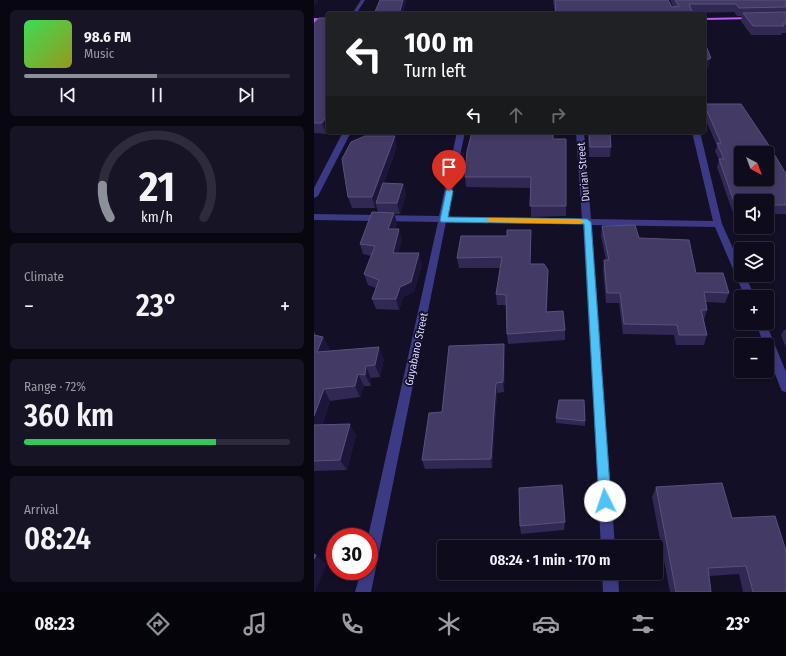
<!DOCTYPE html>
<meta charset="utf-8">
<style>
body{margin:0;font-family:"Fira Sans Condensed",sans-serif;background:#171425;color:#f1f3f6;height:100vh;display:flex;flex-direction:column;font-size:15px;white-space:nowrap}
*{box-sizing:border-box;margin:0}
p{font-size:13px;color:#9b9ba3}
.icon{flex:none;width:22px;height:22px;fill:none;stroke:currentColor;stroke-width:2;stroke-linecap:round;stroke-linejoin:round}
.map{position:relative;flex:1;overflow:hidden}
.panel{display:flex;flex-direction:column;gap:10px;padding:10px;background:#08060f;width:314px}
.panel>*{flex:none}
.guide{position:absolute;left:12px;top:12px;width:380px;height:122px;border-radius:4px;box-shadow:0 2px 6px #0003,0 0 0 1px #2e2b3b;background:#202124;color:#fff;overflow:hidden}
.needle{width:26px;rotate:139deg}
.controls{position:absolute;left:420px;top:146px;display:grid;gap:8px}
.controls a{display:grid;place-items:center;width:40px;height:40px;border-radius:4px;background:#0e0b1c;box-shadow:0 2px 6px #0003,0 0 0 1px #2e2b3b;font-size:20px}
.speed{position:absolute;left:12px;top:528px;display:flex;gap:8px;font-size:20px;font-weight:700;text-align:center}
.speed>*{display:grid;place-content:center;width:52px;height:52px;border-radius:50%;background:#0e0b1c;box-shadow:0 2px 6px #0003,0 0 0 1px #2e2b3b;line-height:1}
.speed .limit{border:6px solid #d22;background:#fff;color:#111}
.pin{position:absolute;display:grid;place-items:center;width:34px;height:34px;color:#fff;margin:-41px -17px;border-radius:50% 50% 50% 0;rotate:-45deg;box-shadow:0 0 4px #0007}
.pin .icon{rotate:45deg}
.me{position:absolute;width:44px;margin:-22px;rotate:356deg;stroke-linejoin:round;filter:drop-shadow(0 0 3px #0008)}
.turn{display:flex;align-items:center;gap:14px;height:84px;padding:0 12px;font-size:18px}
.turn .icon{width:52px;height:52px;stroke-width:2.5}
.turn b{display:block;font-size:28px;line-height:34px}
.lanes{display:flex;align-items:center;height:38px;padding:0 12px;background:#0003;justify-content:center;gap:20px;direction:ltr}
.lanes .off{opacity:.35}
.big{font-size:30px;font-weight:600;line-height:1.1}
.panel .tile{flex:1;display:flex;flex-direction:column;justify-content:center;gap:6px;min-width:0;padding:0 14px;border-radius:6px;background:#171425}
.panel .dial{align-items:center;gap:0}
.dial svg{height:104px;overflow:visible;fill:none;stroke:#2e2b3b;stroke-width:7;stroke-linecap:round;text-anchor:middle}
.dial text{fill:#f1f3f6;stroke:none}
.song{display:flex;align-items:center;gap:12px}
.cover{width:48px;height:48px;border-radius:6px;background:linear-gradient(135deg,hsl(130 70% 55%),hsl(60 70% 35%))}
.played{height:4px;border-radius:2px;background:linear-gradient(90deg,#8c9099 50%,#2e2b3b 50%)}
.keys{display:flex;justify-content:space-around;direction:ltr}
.heat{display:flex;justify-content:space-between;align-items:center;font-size:22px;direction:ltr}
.charge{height:6px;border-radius:3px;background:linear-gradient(90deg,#34c759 72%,#2e2b3b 0)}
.trip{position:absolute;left:123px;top:540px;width:226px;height:40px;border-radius:4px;background:#0e0b1c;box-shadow:0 2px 6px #0003,0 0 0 1px #2e2b3b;font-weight:600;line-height:40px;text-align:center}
.dock{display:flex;height:64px;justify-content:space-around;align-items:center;background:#06040b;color:#9b9ba3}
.dock .icon{width:28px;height:28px}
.dock .on{color:#8c9099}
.dock b{font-size:18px;color:#f1f3f6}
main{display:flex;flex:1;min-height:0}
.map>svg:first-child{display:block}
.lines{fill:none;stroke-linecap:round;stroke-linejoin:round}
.minor{fill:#3d3a85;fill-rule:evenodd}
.major{fill:#c25bff;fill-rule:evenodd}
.wall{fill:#312854}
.shaded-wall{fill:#1d163a}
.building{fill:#433a66;stroke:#5a527e;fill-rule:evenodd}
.route{fill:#4fc3f7;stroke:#337fa1}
.slow{fill:#f59e0b}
.labels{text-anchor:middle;stroke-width:3.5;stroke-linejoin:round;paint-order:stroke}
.street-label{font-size:11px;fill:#d9d4ff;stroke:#130f26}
</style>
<main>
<section class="panel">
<div class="tile">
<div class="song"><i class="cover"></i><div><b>98.6 FM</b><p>Music</p></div></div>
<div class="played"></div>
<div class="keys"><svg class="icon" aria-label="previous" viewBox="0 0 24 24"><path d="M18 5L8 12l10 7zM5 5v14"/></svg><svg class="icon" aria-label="pause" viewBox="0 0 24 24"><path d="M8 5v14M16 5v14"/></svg><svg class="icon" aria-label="next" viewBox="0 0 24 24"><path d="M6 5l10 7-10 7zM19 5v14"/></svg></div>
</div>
<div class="tile dial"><svg viewBox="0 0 100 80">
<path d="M14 69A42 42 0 1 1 86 69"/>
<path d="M14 69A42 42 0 0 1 8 44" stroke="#8c9099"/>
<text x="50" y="56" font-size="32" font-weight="700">21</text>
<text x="50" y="72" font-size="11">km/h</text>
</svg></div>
<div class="tile"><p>Climate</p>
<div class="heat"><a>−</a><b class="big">23°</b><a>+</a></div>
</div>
<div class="tile"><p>Range · 72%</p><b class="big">360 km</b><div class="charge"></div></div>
<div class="tile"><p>Arrival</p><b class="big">08:24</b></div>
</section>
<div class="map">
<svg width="472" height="592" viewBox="0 0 472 592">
<rect width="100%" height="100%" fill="#130f26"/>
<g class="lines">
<!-- minor -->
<g class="minor">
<path d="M47,0H51L42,14H38Z"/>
<path d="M29,132H37L4,196L0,198V188Z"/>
<path d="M143,132H151L133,217L268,219L262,132H270L277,219L399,221L378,132H386L408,224L427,266V275H431L441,297H431L401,227L278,225L301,547H287L269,224L132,222L57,592H41L47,571H55L54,537L124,222L0,220V214L125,216Z"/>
<path d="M442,323H452L472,372V392L468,391L466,387L453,352V345H450Z"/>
<path d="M288,573H304L305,592H289Z"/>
</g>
<!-- major -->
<g class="major">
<path d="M442,17L440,19L390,20V18Z"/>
<path d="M0,18L14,19V23L0,22Z"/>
</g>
</g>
<!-- wall -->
<g class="wall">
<path d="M239,0H354L358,7L359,6L356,0H472V33H468L467,35H437L427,21L428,16H423L420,12L378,13L379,14H241Z"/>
<path d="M14,18V131L12,134L0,133V23Z"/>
<path d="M390,41L395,67L391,69H390Z"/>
<path d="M390,104L472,174V214H453V201H427V214L419,213L403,167L405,160L401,151L403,146L390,116Z"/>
<path d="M274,132H296L297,147L296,157H275Z"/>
<path d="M239,139L252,206V216L217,217V188L152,187L151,177Z"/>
<path d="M83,146L70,183L89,184L92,194L86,214H80L83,223L81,229L88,239L84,253L108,264L100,292L89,297L85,310L62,309L58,299L62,288L54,285L50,274L57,256L49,254L46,244L64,212L62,205L61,208H38L34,197Z"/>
<path d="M288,226L325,238L415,293L411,303L392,302L393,310L390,320L393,335L390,345H362L360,335L309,334L305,303H292L289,270L290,260H292L287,236Z"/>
<path d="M217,240L216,264L234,280L233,312L251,330V340L194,344L193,334L192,305H183L182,294L186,268H145L143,258Z"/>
<path d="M470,330H472V348L467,335Z"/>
<path d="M0,331L2,335L9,337L15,348L14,351L70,359L66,377L57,378V386H50L46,397L16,401L8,425L42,435L33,470L0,471Z"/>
<path d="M191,354L190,392L183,393L178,468L111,469L108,460Z"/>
<path d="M242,418L271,421V426L242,423Z"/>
<path d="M342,487L418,518L472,592H429L425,574L395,576L397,592H356L338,497Z"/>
<path d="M251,522L250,530L207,534L206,526Z"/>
</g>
<!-- shaded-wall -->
<g class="shaded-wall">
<path d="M0,0H4V2L0,5Z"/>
<path d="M89,0H93L89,14H85Z"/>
<path d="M397,58L395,67L391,69L393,60Z"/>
<path d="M14,115V131L12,134L8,123Z"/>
<path d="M81,136L83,146L63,203H62V205L61,208L58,197Z"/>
<path d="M89,184L92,194L86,214L83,203Z"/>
<path d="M80,213L83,223L77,240L74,229Z"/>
<path d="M85,229L88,239L82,264L79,253Z"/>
<path d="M217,230V240L216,275V264Z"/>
<path d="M105,253L108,264L100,292L89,297L85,310L82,299L86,287Z"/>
<path d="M234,270V280L232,322V312Z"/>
<path d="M9,337L15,348L9,364L3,352Z"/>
<path d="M190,344L191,354L190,392L189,382Z"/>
<path d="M65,347L70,359L66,377L61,365Z"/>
<path d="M52,366L57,378V386L51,375Z"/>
<path d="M44,374L50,386L46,397L41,386Z"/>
<path d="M182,383L183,393L178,468L177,459Z"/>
<path d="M10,389L16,401L4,435L0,429V416Z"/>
<path d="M36,424L42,435L33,470L26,460Z"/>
<path d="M2,555L13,564L1,592H0V559Z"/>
</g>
<!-- building -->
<g class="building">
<path d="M66,0H89L85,14H60Z"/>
<path d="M241,0H354L358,7L365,6L361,0H472V7L425,8L422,4H375L379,14H242Z"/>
<path d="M472,12V24H468L470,26H439L429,13Z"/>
<path d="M5,18H14V115L8,123H0V23Z"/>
<path d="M390,41L397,58L393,60L390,57Z"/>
<path d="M390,104H427L456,147L472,174V205H453V201H427V205H421L405,159H410L403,143H407ZM427,153H453V179H427Z"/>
<path d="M158,132H239V139H252V206H216L217,177H151L153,151Z"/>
<path d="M275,132H296L297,147H276Z"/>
<path d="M51,136H81L58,197H34L28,159L37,142Z"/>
<path d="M69,183L89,184L83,203H62Z"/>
<path d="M58,212L80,213L74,229H85L79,253H105L97,282L86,287L82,299H58L65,280L50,274L61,246L46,244Z"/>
<path d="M321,225L325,238L375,240L382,273H409L415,293L390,292L393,310H387L393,335H365L363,325L310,324L306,293H293L290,260H295L288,226Z"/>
<path d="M193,230H217L216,264H230L234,270L232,312L249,311L251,330L193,334L192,295L182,294L188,257L143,258L147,236H193Z"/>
<path d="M0,335L9,337L3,352L65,347L61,365L52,366L51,375L44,374L41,386L10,389L0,416Z"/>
<path d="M190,344L189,382L182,383L177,459L108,460L115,413L128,412L135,346Z"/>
<path d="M245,400H270L271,421L242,418Z"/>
<path d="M36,424L26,460L0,461V425Z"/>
<path d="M408,483L418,518L461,516L472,551V592H439L432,566L394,568L397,592H362L342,487Z"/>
<path d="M248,485L251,522L206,526L205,488Z"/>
<path d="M0,554L2,555L0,559Z"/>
</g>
<!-- route -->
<path class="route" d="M135,188L139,191L134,217L273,219L277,222L297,501L296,505L291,507L287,505L285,501L270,224L127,222L126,220L132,191Z"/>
<!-- slow -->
<path class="slow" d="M176,218L266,219L270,222L266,224L173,222L172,221Z"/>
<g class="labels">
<!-- street labels -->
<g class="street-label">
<text transform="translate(269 172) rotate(-95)" y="4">Durian Street</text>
<text transform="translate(102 349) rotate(-78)" y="4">Guyabano Street</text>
</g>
</g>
</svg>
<div class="controls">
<a><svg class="needle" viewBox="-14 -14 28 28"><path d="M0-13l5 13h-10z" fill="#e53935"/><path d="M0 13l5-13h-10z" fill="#9b9ba3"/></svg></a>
<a><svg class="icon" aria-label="sound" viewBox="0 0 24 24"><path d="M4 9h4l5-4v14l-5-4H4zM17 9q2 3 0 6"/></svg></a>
<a><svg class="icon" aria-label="layers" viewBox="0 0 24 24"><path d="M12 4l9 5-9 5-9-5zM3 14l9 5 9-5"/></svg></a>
<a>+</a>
<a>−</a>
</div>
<div class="speed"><div class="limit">30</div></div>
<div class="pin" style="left:135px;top:191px;background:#d93025"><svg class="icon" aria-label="arrive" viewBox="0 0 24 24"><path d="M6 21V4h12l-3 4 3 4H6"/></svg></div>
<svg class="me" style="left:291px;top:501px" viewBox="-20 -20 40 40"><circle r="19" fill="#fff"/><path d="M0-13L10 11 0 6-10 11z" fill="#4fc3f7"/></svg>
<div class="trip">08:24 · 1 min · 170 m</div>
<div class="guide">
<div class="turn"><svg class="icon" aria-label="left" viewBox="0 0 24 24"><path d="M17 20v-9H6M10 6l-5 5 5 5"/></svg><div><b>100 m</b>Turn left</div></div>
<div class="lanes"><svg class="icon" aria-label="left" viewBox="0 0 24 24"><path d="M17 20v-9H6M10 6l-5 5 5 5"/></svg><svg class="icon off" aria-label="ahead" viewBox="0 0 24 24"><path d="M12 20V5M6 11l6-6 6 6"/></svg><svg class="icon off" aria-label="right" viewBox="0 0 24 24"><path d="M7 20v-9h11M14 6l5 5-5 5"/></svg></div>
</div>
</div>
</main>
<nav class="dock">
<b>08:23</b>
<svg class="icon on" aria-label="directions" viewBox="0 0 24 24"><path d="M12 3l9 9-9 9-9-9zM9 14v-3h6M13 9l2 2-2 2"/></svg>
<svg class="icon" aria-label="music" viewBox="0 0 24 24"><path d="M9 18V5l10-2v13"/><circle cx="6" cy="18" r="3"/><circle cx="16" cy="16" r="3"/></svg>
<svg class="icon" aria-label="phone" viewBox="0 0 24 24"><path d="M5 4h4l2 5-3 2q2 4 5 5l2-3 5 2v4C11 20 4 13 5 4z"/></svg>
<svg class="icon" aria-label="climate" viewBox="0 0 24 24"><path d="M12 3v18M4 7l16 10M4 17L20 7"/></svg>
<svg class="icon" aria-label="car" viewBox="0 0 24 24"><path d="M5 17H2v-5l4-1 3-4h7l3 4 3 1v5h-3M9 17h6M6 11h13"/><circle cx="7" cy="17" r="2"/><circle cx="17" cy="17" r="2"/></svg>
<svg class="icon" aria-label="filters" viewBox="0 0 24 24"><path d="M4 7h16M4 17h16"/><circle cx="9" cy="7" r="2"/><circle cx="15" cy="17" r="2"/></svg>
<b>23°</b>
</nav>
